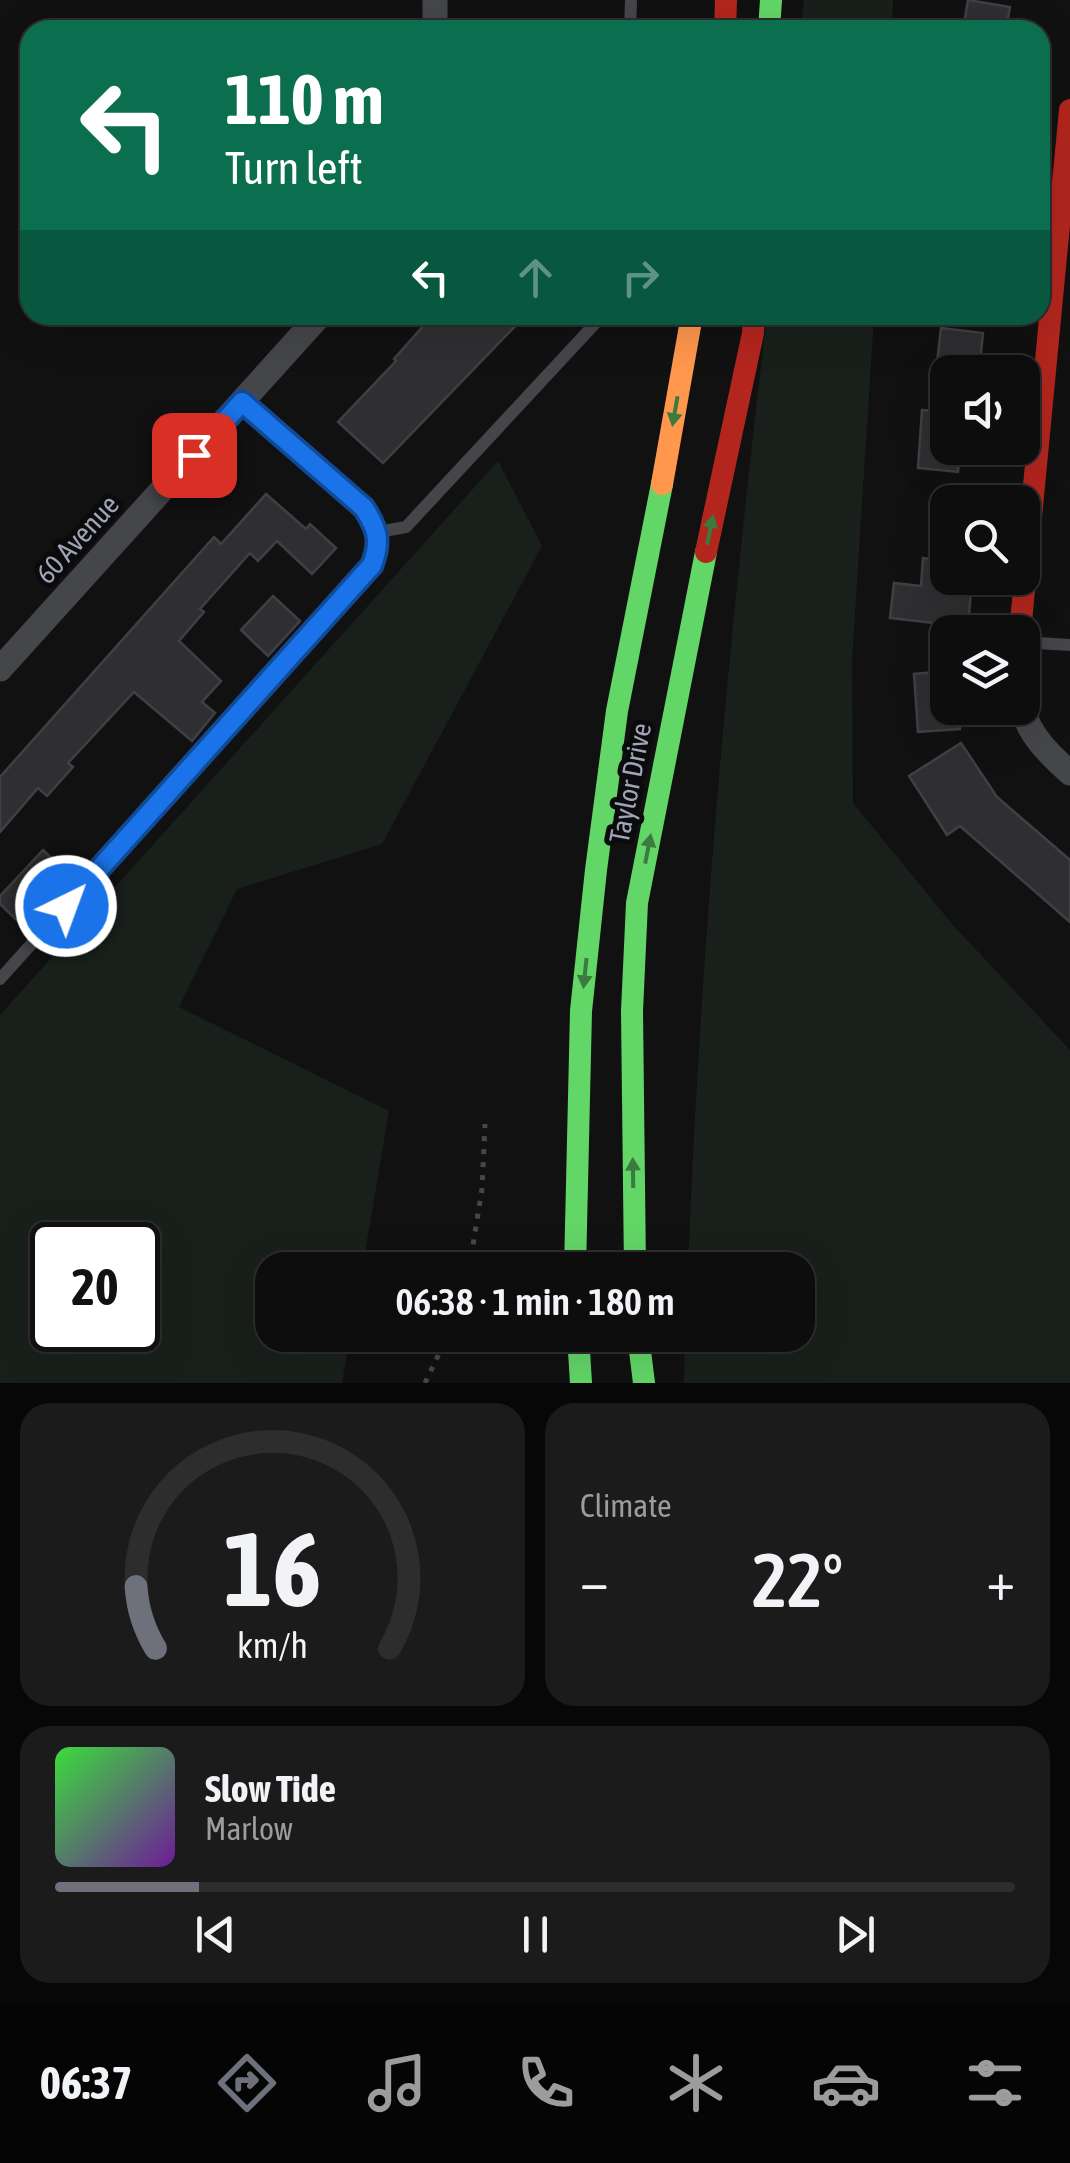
<!DOCTYPE html>
<meta charset="utf-8">
<style>
body{margin:0;font-family:"Asap Condensed",sans-serif;background:#1b1b1b;color:#f1f3f6;height:100vh;display:flex;flex-direction:column;font-size:38px;white-space:nowrap}
*{box-sizing:border-box;margin:0}
p{font-size:32px;color:#9a9c9d}
.icon{flex:none;width:55px;height:55px;fill:none;stroke:currentColor;stroke-width:2;stroke-linecap:round;stroke-linejoin:round}
.map{position:relative;height:1383px;overflow:hidden}
.panel{display:flex;flex-direction:column;gap:20px;padding:20px;background:#070707;flex:1}
.panel>*{flex:none}
.hud{position:absolute;left:20px;top:20px;width:1030px;height:305px;border-radius:30px;box-shadow:0 10px 40px #0002,0 0 0 2px #2d2d2e;background:#0b6e4f;color:#fff;overflow:hidden}
.controls{position:absolute;left:930px;top:355px;display:grid;gap:20px}
.controls a{display:grid;place-items:center;width:110px;height:110px;border-radius:20px;background:#0d0d0d;box-shadow:0 10px 40px #0002,0 0 0 2px #2d2d2e;font-size:50px}
.speed{position:absolute;left:30px;top:1222px;display:flex;gap:20px;font-size:50px;font-weight:700;text-align:center}
.speed>*{display:grid;place-content:center;width:130px;height:130px;border-radius:50%;background:#0d0d0d;box-shadow:0 10px 40px #0002,0 0 0 2px #2d2d2e;line-height:1}
.speed .limit{border:5px solid #111;border-radius:15px;background:#fff;color:#111}
.pin{position:absolute;display:grid;place-items:center;width:85px;height:85px;color:#fff;margin:-42px;border-radius:20px;box-shadow:0 5px 15px #0006}
.me{position:absolute;width:110px;margin:-55px;rotate:42deg;stroke-linejoin:round;filter:drop-shadow(0 0 8px #0008)}
.turn{display:flex;align-items:center;gap:35px;height:210px;padding:0 40px;font-size:45px}
.turn .icon{width:130px;height:130px;stroke-width:2.5}
.turn b{display:block;font-size:70px;line-height:85px}
.lanes{display:flex;align-items:center;height:95px;padding:0 40px;background:#0003;justify-content:center;gap:50px;direction:ltr}
.lanes .off{opacity:.35}
.big{font-size:75px;font-weight:600;line-height:1.1}
.panel .tile{flex:1;display:flex;flex-direction:column;justify-content:center;gap:15px;min-width:0;padding:0 35px;border-radius:30px;background:#1b1b1b}
.panel .dial{align-items:center;gap:0}
.dial svg{height:260px;overflow:visible;fill:none;stroke:#2d2d2e;stroke-width:7;stroke-linecap:round;text-anchor:middle}
.dial text{fill:#f1f3f6;stroke:none}
.song{display:flex;align-items:center;gap:30px}
.cover{width:120px;height:120px;border-radius:15px;background:linear-gradient(135deg,hsl(120 70% 55%),hsl(280 70% 35%))}
.played{height:10px;border-radius:5px;background:linear-gradient(90deg,#6e717b 15%,#2d2d2e 15%)}
.keys{display:flex;justify-content:space-around;direction:ltr}
.heat{display:flex;justify-content:space-between;align-items:center;font-size:55px;direction:ltr}
.panel .tiles{flex:1;display:grid;gap:20px;grid-template-columns:1fr 1fr}
.tile:last-child{grid-column:span 2}
.trip{position:absolute;left:255px;top:1252px;width:560px;height:100px;border-radius:30px;background:#0d0d0d;box-shadow:0 10px 40px #0002,0 0 0 2px #2d2d2e;font-weight:600;line-height:100px;text-align:center}
.menu{display:flex;height:160px;justify-content:space-around;align-items:center;background:#050505;color:#9a9c9d}
.menu .icon{width:70px;height:70px}
.menu .current{color:#6e717b}
.menu b{font-size:45px;color:#f1f3f6}
.map>svg:first-child{display:block}
.green{fill:#19201b;fill-rule:evenodd}
.building{fill:#2f2f31;stroke:#3f4045;stroke-width:2.5}
.lines{fill:none;stroke-linecap:round;stroke-linejoin:round}
.path{stroke:#46474c;stroke-width:5;stroke-dasharray:5 8;stroke-linecap:butt}
.lane{stroke:#45464a;stroke-width:12}
.street{stroke:#45464a;stroke-width:25}
.fast{stroke:#63d668;stroke-width:22}
.slow{stroke:#ff974d;stroke-width:22}
.jam{stroke:#b3261e;stroke-width:22}
.oneway{fill:#3b7b3f}
.route-casing{stroke:#114b97;stroke-width:25}
.route{stroke:#1a73e8;stroke-width:18}
.labels{text-anchor:middle;stroke-width:10;stroke-linejoin:round;paint-order:stroke}
.street-label{font-size:28px;fill:#a0a4b4;stroke:#0b0b0d}
</style>
<div class="map">
<svg width="1070" height="1383" viewBox="0 0 1070 1383">
<rect width="100%" height="100%" fill="#111"/>
<!-- green -->
<g class="green">
<path d="M804,0H893L892,30H801Z"/>
<path d="M767,315H874L852,662L853,803L952,924L1070,1050V1383H684L685,1335H798V1270H688C700,951 729,632 767,315Z"/>
<path d="M498,461L542,546L382,844L237,889L179,1007L389,1111L362,1270H272V1335H350L342,1383H0V1015ZM52,1245H138V1330H52Z"/>
</g>
<!-- building -->
<g class="building">
<path d="M968,0L1010,7L1006,30H963Z"/>
<path d="M433,315H526L383,463L338,422L396,361L394,359Z"/>
<path d="M941,328L983,333L979,372H936Z"/>
<path d="M922,410L948,412V448H960L958,472L918,468Z"/>
<path d="M266,494L306,529L310,524L336,548L312,574L277,541L258,561L250,553L200,609L204,612L179,641L221,681L202,702L215,713L192,741L134,692L68,763L73,767L47,796L38,788L0,832V777L214,537L221,544Z"/>
<path d="M923,558L948,561V578H972L968,627L890,618L894,583L921,586Z"/>
<path d="M273,596L300,621L268,656L241,630Z"/>
<path d="M948,671V708H958L960,729L918,732L914,674Z"/>
<path d="M961,743L997,797L1070,860V922L960,826L947,835L909,776Z"/>
<path d="M43,850L72,878L25,928L0,904V896Z"/>
</g>
<g class="lines">
<!-- path -->
<g class="path">
<path d="M469,1270L482,1189L485,1124"/>
<path d="M425,1383L448,1335"/>
</g>
<!-- lane -->
<g class="lane">
<path d="M630,30L631,0"/>
<path d="M378,532L406,527L603,315"/>
<path d="M1022,642L1070,645"/>
<path d="M0,979L372,565C381,541 378,530 364,508L242,402"/>
</g>
<!-- street -->
<g class="street">
<path d="M435,30V0"/>
<path d="M0,669L320,315"/>
<path d="M1022,708C1030,736 1048,753 1070,773"/>
</g>
<!-- fast -->
<g class="fast">
<path d="M769,30L771,0"/>
<path d="M575,1270L581,1011L596,870L617,711L662,484"/>
<path d="M635,1270L632,1011L637,903L706,552"/>
<path d="M578,1335L581,1383"/>
<path d="M638,1335L644,1383"/>
</g>
<!-- slow -->
<path class="slow" d="M662,484L692,315"/>
<!-- jam -->
<g class="jam">
<path d="M725,30L726,0"/>
<path d="M706,552L753,333L754,315"/>
<path d="M1020,632L1070,110"/>
</g>
</g>
<!-- one-way arrows -->
<defs><path id="oneway-solid" d="M-6-.8H1V-3.2L6.5 0L1 3.2V.8H-6Z" transform="scale(2.5)"/></defs>
<g class="oneway">
<use href="#oneway-solid" transform="translate(675 411) rotate(100)"/>
<use href="#oneway-solid" transform="translate(710 530) rotate(-79)"/>
<use href="#oneway-solid" transform="translate(648 849) rotate(-79)"/>
<use href="#oneway-solid" transform="translate(585 973) rotate(96)"/>
<use href="#oneway-solid" transform="translate(633 1173) rotate(-91)"/>
</g>
<g class="lines">
<!-- route casing -->
<g class="route-casing">
<path id="route" d="M66,906L372,565C381,541 378,530 364,508L242,402L194,455"/>
</g>
<!-- route -->
<use href="#route" class="route"/>
</g>
<g class="labels">
<!-- street labels -->
<g class="street-label">
<text transform="translate(77 539) rotate(-48)" y="10">60 Avenue</text>
<text transform="translate(630 783) rotate(-79)" y="10">Taylor Drive</text>
</g>
</g>
</svg>
<div class="controls">
<a><svg class="icon" aria-label="sound" viewBox="0 0 24 24"><path d="M4 9h4l5-4v14l-5-4H4zM17 9q2 3 0 6"/></svg></a>
<a><svg class="icon" aria-label="search" viewBox="0 0 24 24"><circle cx="10" cy="10" r="6"/><path d="M15 15l6 6"/></svg></a>
<a><svg class="icon" aria-label="layers" viewBox="0 0 24 24"><path d="M12 4l9 5-9 5-9-5zM3 14l9 5 9-5"/></svg></a>
</div>
<div class="speed"><div class="limit">20</div></div>
<div class="pin" style="left:194px;top:455px;background:#d93025"><svg class="icon" aria-label="arrive" viewBox="0 0 24 24"><path d="M6 21V4h12l-3 4 3 4H6"/></svg></div>
<svg class="me" style="left:66px;top:906px" viewBox="-20 -20 40 40"><circle r="17" fill="#1a73e8" stroke="#fff" stroke-width="3"/><path d="M0-11L8 9 0 5-8 9z" fill="#fff"/></svg>
<div class="trip">06:38 · 1 min · 180 m</div>
<div class="hud">
<div class="turn"><svg class="icon" aria-label="left" viewBox="0 0 24 24"><path d="M17 20v-9H6M10 6l-5 5 5 5"/></svg><div><b>110 m</b>Turn left</div></div>
<div class="lanes"><svg class="icon" aria-label="left" viewBox="0 0 24 24"><path d="M17 20v-9H6M10 6l-5 5 5 5"/></svg><svg class="icon off" aria-label="ahead" viewBox="0 0 24 24"><path d="M12 20V5M6 11l6-6 6 6"/></svg><svg class="icon off" aria-label="right" viewBox="0 0 24 24"><path d="M7 20v-9h11M14 6l5 5-5 5"/></svg></div>
</div>
</div>
<section class="panel">
<div class="tiles">
<div class="tile dial"><svg viewBox="0 0 100 80">
<path d="M14 69A42 42 0 1 1 86 69"/>
<path d="M14 69A42 42 0 0 1 8 50" stroke="#6e717b"/>
<text x="50" y="56" font-size="32" font-weight="700">16</text>
<text x="50" y="72" font-size="11">km/h</text>
</svg></div>
<div class="tile"><p>Climate</p>
<div class="heat"><a>−</a><b class="big">22°</b><a>+</a></div>
</div>
<div class="tile">
<div class="song"><i class="cover"></i><div><b>Slow Tide</b><p>Marlow</p></div></div>
<div class="played"></div>
<div class="keys"><svg class="icon" aria-label="previous" viewBox="0 0 24 24"><path d="M18 5L8 12l10 7zM5 5v14"/></svg><svg class="icon" aria-label="pause" viewBox="0 0 24 24"><path d="M8 5v14M16 5v14"/></svg><svg class="icon" aria-label="next" viewBox="0 0 24 24"><path d="M6 5l10 7-10 7zM19 5v14"/></svg></div>
</div>
</div>
</section>
<nav class="menu">
<b>06:37</b>
<svg class="icon current" aria-label="directions" viewBox="0 0 24 24"><path d="M12 3l9 9-9 9-9-9zM9 14v-3h6M13 9l2 2-2 2"/></svg>
<svg class="icon" aria-label="music" viewBox="0 0 24 24"><path d="M9 18V5l10-2v13"/><circle cx="6" cy="18" r="3"/><circle cx="16" cy="16" r="3"/></svg>
<svg class="icon" aria-label="phone" viewBox="0 0 24 24"><path d="M5 4h4l2 5-3 2q2 4 5 5l2-3 5 2v4C11 20 4 13 5 4z"/></svg>
<svg class="icon" aria-label="climate" viewBox="0 0 24 24"><path d="M12 3v18M4 7l16 10M4 17L20 7"/></svg>
<svg class="icon" aria-label="car" viewBox="0 0 24 24"><path d="M5 17H2v-5l4-1 3-4h7l3 4 3 1v5h-3M9 17h6M6 11h13"/><circle cx="7" cy="17" r="2"/><circle cx="17" cy="17" r="2"/></svg>
<svg class="icon" aria-label="filters" viewBox="0 0 24 24"><path d="M4 7h16M4 17h16"/><circle cx="9" cy="7" r="2"/><circle cx="15" cy="17" r="2"/></svg>
</nav>
